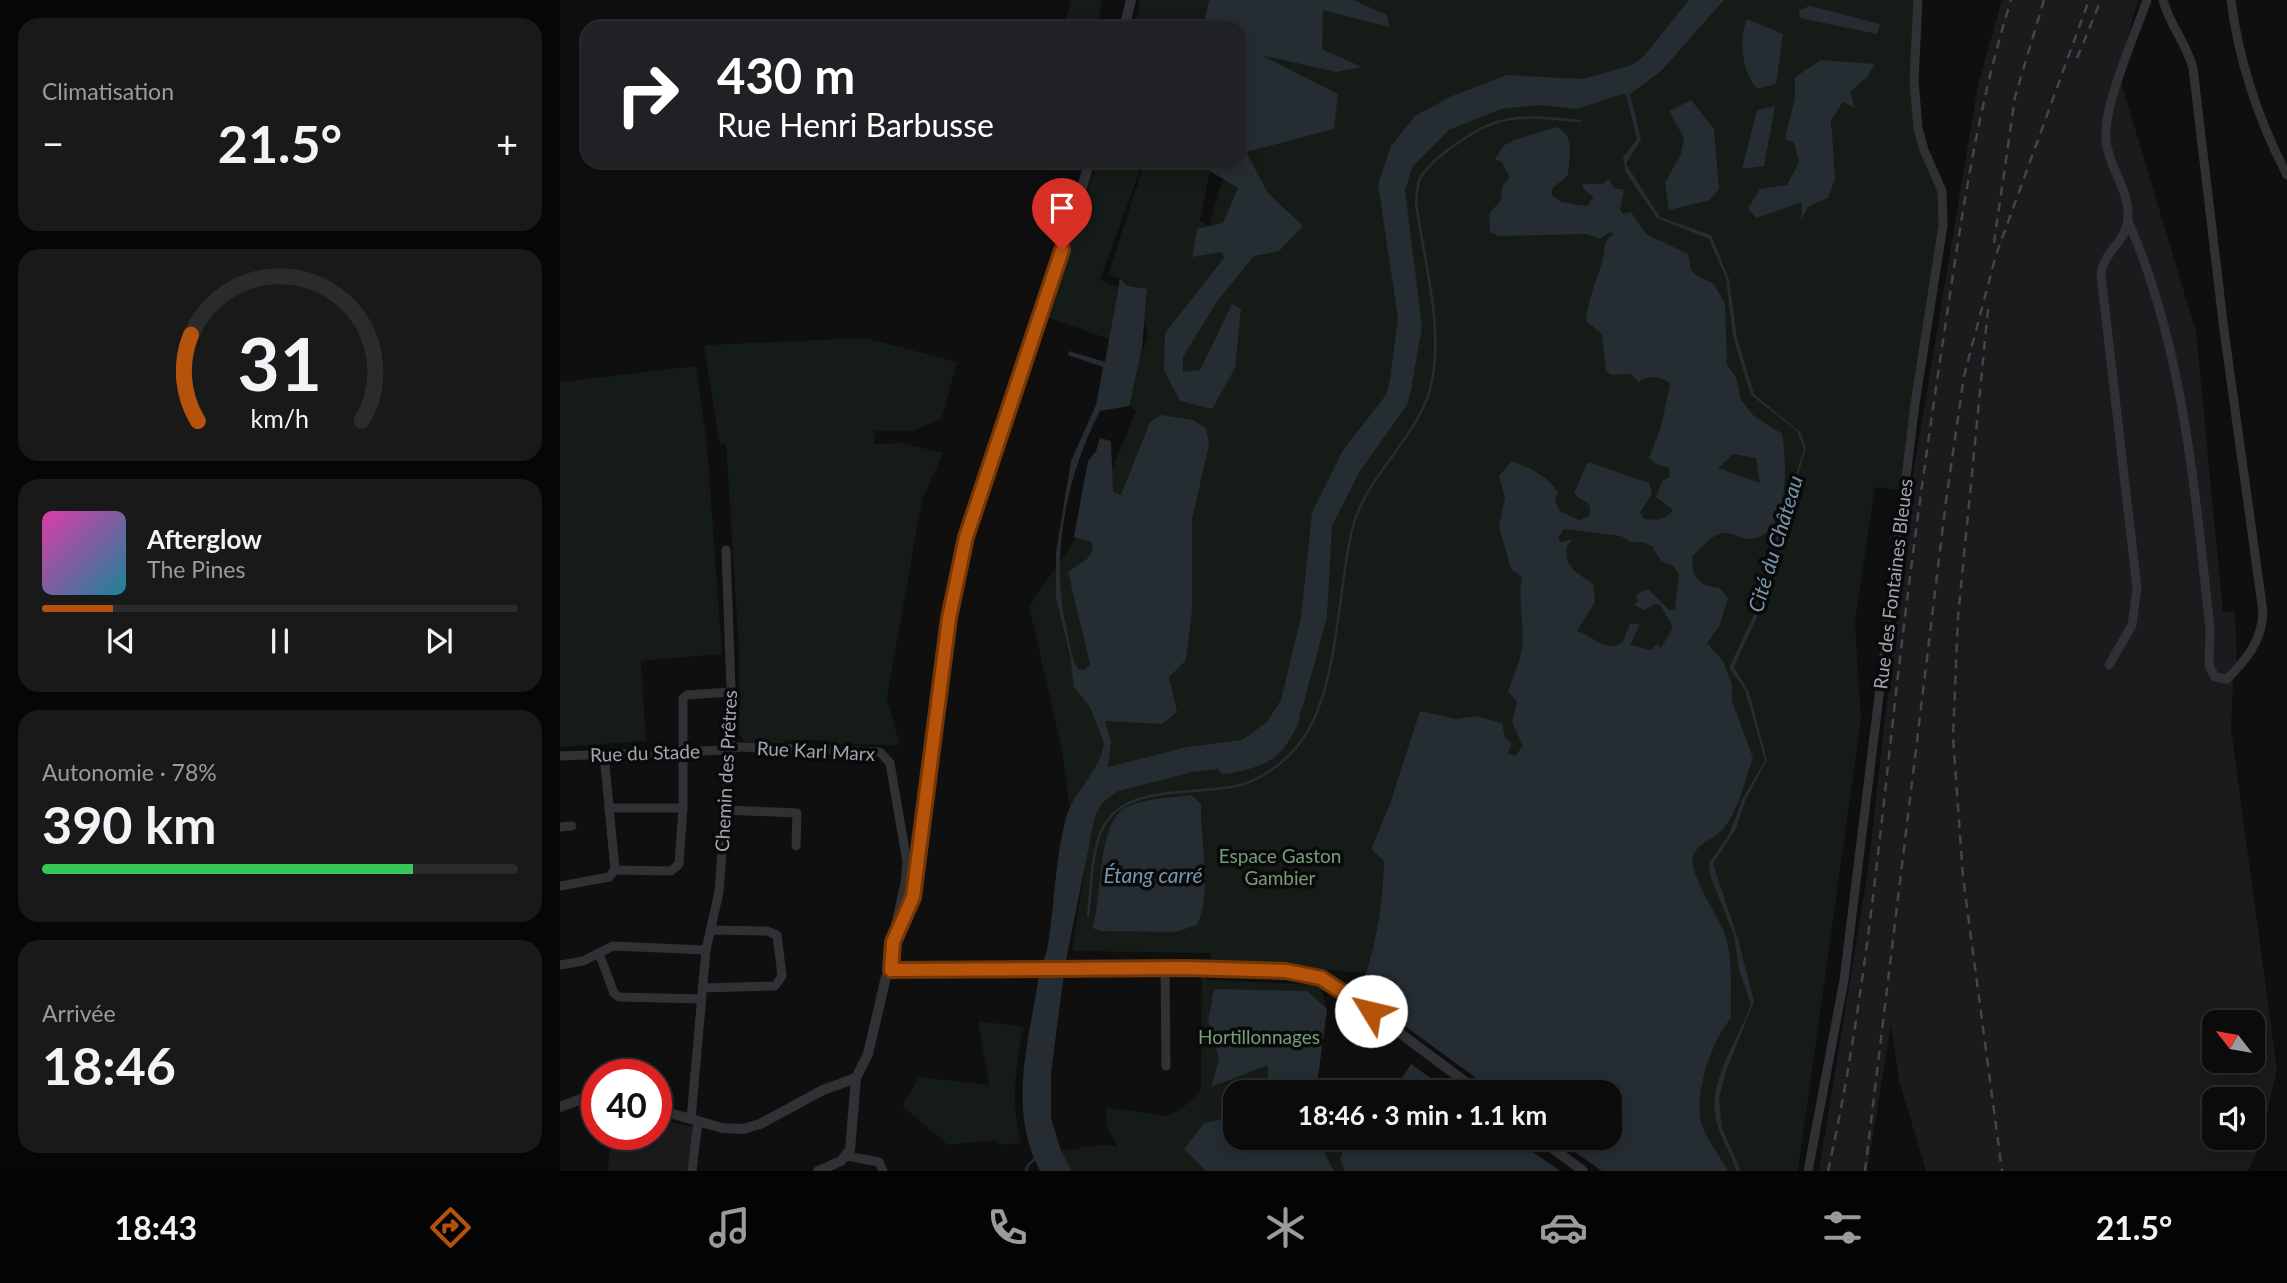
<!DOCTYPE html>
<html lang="fr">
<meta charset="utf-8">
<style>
body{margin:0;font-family:Lato,sans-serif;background:#19191a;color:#f1f3f6;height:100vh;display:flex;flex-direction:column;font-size:26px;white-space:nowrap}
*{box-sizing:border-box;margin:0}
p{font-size:23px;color:#9a9b9d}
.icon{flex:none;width:38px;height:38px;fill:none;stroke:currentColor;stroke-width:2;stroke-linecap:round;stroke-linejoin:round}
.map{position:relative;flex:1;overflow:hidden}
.sheet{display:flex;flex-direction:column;gap:18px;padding:18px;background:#060607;width:560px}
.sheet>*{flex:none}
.top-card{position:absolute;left:21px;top:21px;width:665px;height:147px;border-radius:21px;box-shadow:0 4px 18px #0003,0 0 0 2px #2b2b2d;background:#202124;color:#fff;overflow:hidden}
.needle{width:46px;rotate:301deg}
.tools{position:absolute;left:1642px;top:1010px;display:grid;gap:14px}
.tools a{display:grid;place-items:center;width:63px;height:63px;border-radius:14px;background:#0b0b0c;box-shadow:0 4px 18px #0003,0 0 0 2px #2b2b2d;font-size:35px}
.speed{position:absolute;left:21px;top:1059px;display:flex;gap:14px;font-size:35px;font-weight:700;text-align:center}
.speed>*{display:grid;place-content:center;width:91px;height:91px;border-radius:50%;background:#0b0b0c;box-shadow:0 4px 18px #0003,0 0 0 2px #2b2b2d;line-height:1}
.speed .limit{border:10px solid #d22;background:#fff;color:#111}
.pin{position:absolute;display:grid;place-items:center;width:60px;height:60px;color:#fff;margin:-72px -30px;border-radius:50% 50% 50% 0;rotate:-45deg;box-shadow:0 0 7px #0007}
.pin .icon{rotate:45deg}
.me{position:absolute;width:77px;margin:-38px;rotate:306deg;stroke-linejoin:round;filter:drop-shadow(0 0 5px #0008)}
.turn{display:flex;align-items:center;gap:24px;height:147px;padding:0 21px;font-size:32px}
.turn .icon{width:91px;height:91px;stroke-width:2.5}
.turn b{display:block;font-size:49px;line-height:60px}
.big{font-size:52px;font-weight:700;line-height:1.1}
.sheet .card{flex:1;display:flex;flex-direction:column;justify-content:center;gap:10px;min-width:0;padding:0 24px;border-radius:21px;background:#19191a}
.sheet .dial{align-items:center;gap:0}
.dial svg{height:182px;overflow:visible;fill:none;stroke:#2b2b2d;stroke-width:7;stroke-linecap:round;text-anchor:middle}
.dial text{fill:#f1f3f6;stroke:none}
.song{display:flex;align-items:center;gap:21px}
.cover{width:84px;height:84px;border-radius:10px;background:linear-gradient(135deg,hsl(320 70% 55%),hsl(190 70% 35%))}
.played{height:7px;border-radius:4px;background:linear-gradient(90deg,#b45309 15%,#2b2b2d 15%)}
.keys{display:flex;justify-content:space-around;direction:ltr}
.heat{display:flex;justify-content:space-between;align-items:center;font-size:38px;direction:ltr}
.charge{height:10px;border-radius:5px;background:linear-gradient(90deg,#34c759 78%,#2b2b2d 0)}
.trip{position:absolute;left:663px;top:1080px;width:399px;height:70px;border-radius:21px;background:#0b0b0c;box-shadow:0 4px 18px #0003,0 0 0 2px #2b2b2d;font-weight:700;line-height:70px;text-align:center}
.tabs{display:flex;height:112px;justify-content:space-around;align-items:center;background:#040405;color:#9a9b9d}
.tabs .icon{width:49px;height:49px}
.tabs .active{color:#b45309}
.tabs b{font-size:32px;color:#f1f3f6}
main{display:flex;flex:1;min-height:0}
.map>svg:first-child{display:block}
.built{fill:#1b1b1d;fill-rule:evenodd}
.green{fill:#151b16}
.water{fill:#252d33;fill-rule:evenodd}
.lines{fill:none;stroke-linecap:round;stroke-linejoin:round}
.stream{stroke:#252d33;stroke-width:2.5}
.river{stroke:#252d33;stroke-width:14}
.minor{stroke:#303135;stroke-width:9}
.tertiary{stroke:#303135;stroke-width:10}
.rail{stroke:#43454a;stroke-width:2.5;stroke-dasharray:9 7;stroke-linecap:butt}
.route-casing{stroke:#753606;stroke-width:18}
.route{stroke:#b45309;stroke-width:12}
.labels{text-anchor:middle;stroke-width:7;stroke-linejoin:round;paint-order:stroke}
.street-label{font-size:19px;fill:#9fa5b1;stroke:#0a0a0b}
.park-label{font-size:19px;fill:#769d78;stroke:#0a0a0b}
.water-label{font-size:21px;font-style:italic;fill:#7594ae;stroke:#0a0a0b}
</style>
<main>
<section class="sheet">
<div class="card"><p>Climatisation</p>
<div class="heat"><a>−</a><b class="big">21.5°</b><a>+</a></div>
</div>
<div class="card dial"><svg viewBox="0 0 100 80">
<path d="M14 69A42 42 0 1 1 86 69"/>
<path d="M14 69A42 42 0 0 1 11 31" stroke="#b45309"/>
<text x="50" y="56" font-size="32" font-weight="700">31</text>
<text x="50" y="72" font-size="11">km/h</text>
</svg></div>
<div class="card">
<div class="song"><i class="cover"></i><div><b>Afterglow</b><p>The Pines</p></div></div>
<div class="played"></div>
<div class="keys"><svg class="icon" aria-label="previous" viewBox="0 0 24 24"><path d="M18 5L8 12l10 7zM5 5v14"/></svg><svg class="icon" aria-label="pause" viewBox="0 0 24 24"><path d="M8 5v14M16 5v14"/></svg><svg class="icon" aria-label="next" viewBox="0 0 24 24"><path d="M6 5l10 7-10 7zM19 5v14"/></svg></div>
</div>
<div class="card"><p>Autonomie · 78%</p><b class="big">390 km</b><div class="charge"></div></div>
<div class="card"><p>Arrivée</p><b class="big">18:46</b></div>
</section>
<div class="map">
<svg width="1727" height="1171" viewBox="0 0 1727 1171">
<rect width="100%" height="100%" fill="#0f0f10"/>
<!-- built -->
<g class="built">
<path d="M1442,0H1578L1558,72L1636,332L1663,612H1675L1677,663L1673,683L1671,729L1717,1070L1700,1144L1688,1171H1366L1339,1080L1331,1024L1307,1171H1259L1308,870L1351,486L1418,85ZM1654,1022H1692V1060H1654ZM1654,1099H1692V1138H1654Z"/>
<path d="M96,1118L133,1127L128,1171L48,1170L51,1134H96Z"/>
</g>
<!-- green -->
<g class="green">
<path d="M511,0H543L536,28H503Z"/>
<path d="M580,0H649L643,28H574Z"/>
<path d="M686,0H1358V128L1384,205L1345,491L1315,487L1295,622L1301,720L1238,1171H1056L1050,1138V1092H944L814,1000L805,973L652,962L650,953L512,951L528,847L513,829L501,746L469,606C481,587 494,571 506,553C537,510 556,459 576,411L569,406L575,371L588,337L585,322L586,290L568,286L565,280L548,275L585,161H649L650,171L640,221L649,226L668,161H679V73Z"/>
<path d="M537,161H583L540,280L558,287L549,339L486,317Z"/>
<path d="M305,338L397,362L382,418L353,431H315L314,444L342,443L383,453L362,500L327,698L340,745L271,744L270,741L225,740V744L185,742L179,734V653L166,444L159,442L144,345Z"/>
<path d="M136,366L147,444L162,654L81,661L86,741L0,747V382Z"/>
<path d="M642,976L649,980L760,985L767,1009L756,1092H676V1138H953L1000,1171H512L501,1151L544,1144L558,1147L546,1126V1107L606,1116L620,1110L641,1091Z"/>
<path d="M418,1021L464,1027C455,1067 451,1103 461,1143L441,1145L435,1140L388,1145L342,1106L359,1077L429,1085Z"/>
</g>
<!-- water -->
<g class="water">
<path d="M649,0H793L827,15L829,27L763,10L762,49L802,67L776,72L701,55L778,94L774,129L686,152L708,193L743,226L719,251L694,256L658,300L623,357V372L640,370L672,304L681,309L675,368L652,409L620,401L604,370L605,333L664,258L661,252L632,257L637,229L663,223L678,188L648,170L650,161H679V28H643Z"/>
<path d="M1129,0H1164L1101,71L1070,94L1081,139L1066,164L1100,217L1151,235L1169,279L1177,338L1194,394L1241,433L1246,448L1218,543L1207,595L1174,667L1189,692L1207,760L1185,801L1176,829L1153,864L1178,939L1194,1002L1166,1071L1159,1099L1162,1128L1181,1171H1178C1171,1154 1160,1138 1156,1120C1147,1080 1179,1040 1191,1004L1179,970L1174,935L1151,878L1149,863L1169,834L1182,800L1205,760L1185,690L1169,668L1205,591L1214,545L1244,449L1237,431L1191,395L1173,337L1166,278L1149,239L1097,218L1066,173L1063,157L1077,139L1066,95L1062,94L1017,109L979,105L941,109L889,130L853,166L845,190L862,326L851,390L847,405L800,471L772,526L767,617L742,709L719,743L700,757L672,767L633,772L558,791L542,803L535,816L505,965L491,1073V1118L501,1151L512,1171H480C447,1107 469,1043 479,975C481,964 487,955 488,944C495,902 495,859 506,818C513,791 541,771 544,743L530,707L514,687L510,655L496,598V552L511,461L536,405L543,367L508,355L509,351L545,362L560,278L568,286L587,289L582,348L569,406L540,411C505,479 490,557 507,632C510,644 511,658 518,669L525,670L530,664L508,572L527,559L533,550L531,542L514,537L528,461L536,451L540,438L551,441L553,492L561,495L590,422L601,415L633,420L646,428L649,445L632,519V610L626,660L609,677L617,712L602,724L545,721L551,741L548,767L627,747L682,740L707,722L721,700L741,617L752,512L783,450L826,395L830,380L838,318L818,184L831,146L855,116L892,96L947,75L1023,79L1072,65L1084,56Z"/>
<path d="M1250,6L1320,24L1317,34L1240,18L1239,10Z"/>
<path d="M1187,19L1223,34L1216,84L1197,89C1182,71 1178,40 1187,19Z"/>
<path d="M1261,60L1315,64L1307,77L1290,92L1295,108L1283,102L1271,120L1275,179L1268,198L1249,206L1241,220L1242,202L1196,218L1188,208L1200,189L1227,185L1239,162L1234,143L1225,139L1235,98V77Z"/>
<path d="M1131,100L1154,129L1159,189L1150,200L1109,210L1105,183L1121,154L1124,138L1109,111Z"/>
<path d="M1215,106L1204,166L1182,169L1197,110Z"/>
<path d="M996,127C1016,135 1009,157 1008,175L992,189V195L1001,202L1027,206L1034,197L1023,189V184H1043L1048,179L1054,188L1064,190L1060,210L1063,214L1071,212L1086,234L1128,254L1131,270L1136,275L1154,284L1165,304L1167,365L1176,377L1181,400L1194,416L1222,434C1227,461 1231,538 1189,539C1182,539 1175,534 1168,533C1154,531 1142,547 1132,557C1132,577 1138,586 1160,588L1168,598L1159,627L1147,643L1163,661L1172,685V701L1193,758C1184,782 1178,815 1160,832C1151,841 1137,843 1133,857C1129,874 1157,914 1164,932C1174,958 1170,990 1171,1018C1153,1038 1136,1089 1140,1117C1142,1134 1160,1156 1168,1171H1042L995,1138H1050V1092H935L822,1009L809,994L804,979C817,942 823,901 824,861L811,849L830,804L860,711L897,719L916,716L942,723L945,738L952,743L948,753L955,756L963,746L952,722L957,702L948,691C953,677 960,662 962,648C965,624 957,599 962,577L951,569L939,526L945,498L939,476L952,461C969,467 988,477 998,492L995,501L1000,511L1019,520L1029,516C1034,499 1022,504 1014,493L1028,462L1089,483L1092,494L1080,512L1084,519C1096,520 1105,521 1113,510L1096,497L1102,481L1110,477L1109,468L1096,464L1089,458L1101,427L1110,384C1103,376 1087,375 1079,382L1070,374L1051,375L1046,371L1042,334L1026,321C1028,301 1035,283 1041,266C1046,253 1041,242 1054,234L1050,232L1040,239L1027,234L939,236L930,232L929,214L941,200L942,186L950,177L941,161L935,160L943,146L954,140ZM1173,454L1196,458L1200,483L1158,468ZM1004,529L1061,536L1070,542H1083L1092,546L1101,561L1113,566L1119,574L1115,610H1109L1088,589L1076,595L1078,601L1074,605L1084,610L1095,604L1100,605L1113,627L1101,648L1097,644L1091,650L1070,645L1080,624H1070L1063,642C1046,654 1032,635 1017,631L1035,602L1033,584C1018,572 1004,569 1007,546L1013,539L1001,542L998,539Z"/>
<path d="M631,795L641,804C640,841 653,891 637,925L615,932L540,931L533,928C542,898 537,820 567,807C587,798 610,798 631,795Z"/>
<path d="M654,989L747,991L767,1009L756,1092H708V1065L651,1087L659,1059L648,1022Z"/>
<path d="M851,1064L890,1092H833Z"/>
<path d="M675,1116L676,1138H757L774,1171H646L624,1149L644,1123Z"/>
<path d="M816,1138H953L1000,1171H785L780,1159L785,1143Z"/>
</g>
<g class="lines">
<!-- stream -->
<g class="stream">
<path d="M528,916C531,891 531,861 539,837C557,779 639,798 684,784C703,778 723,763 736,748C779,698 777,593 792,530C805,474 861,437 872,381C883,324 864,260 856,203C857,196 857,187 859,181C867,160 917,128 937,122C964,114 993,119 1020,121"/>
<path d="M1173,1159L1178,1171"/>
<path d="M466,1171L468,1165L476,1158"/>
</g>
<!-- river -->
<path class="river" d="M665,767C703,761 719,753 733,717"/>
<!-- minor -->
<g class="minor">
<path d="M1671,0C1679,63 1698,119 1727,175"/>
<path d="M1568,221C1624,348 1635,493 1650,629L1649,666L1655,677L1667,679C1686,660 1702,641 1703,612L1664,330L1633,68C1626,42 1610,26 1603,0"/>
<path d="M1549,665L1572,625L1577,588L1541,275C1543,251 1567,242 1568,218C1570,190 1548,167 1546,140C1543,105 1575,35 1587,0"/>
<path d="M44,754L55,870"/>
<path d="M0,756L166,750L179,747L320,752L330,763L347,862L345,883L334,932"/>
<path d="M49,808H123"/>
<path d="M165,810L237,813L236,846"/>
<path d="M0,827L12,826"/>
<path d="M0,886L49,877L55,870L111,871L119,864L123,808V698L127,695L171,692"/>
<path d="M39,953L54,993L59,997L141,999"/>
<path d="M0,965L23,961L53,946L146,950"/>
<path d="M605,968L606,1066"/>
<path d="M142,988L215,986L222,976L217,935L207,931L151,930"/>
<path d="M131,1119L146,950L159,892L172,717L166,550"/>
<path d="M287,1156L319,1162L323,1171"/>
<path d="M132,1171L138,1121"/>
<path d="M1248,1171L1284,980L1355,404L1383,225L1382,191L1364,150L1358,128L1354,81L1358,0"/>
</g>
<!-- tertiary -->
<g class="tertiary">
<path d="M564,28L571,0"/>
<path d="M331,970L333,942L353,897L389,618L406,537L498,267L530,161"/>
<path d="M331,970L699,969L739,972L761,978L782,990L919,1092"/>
<path d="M0,1107L21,1099L37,1101"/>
<path d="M96,1109L162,1128L183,1129L200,1124L263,1090L296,1078"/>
<path d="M979,1138L1023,1171"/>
<path d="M258,1171L281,1161L290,1150L296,1078L308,1054L326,977L331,970"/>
</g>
<!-- rail -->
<g class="rail">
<path d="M1517,58L1541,0"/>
<path d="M1434,243L1455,97L1484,0"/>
<path d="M1428,309L1398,617L1393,737L1403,877L1442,1171"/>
<path d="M1268,1171C1303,1014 1318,853 1336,693C1350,569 1367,445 1386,321C1402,213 1418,105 1451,0"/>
<path d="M1305,1171L1386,501L1404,376L1436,255L1529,0"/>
</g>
</g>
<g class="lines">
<!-- route casing -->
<g class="route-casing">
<path id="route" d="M502,250L406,537L389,618L353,897L333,942L331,970L626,968L726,971L761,978L811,1011"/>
</g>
<!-- route -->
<use href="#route" class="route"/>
</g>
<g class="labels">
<!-- street labels -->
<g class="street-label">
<text transform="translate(1333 584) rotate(-83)" y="7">Rue des Fontaines Bleues</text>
<text transform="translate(256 751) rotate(3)" y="7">Rue Karl Marx</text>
<text transform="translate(85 753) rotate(-2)" y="7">Rue du Stade</text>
<text transform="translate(166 771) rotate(-87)" y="7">Chemin des Prêtres</text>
</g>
<!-- park labels -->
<g class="park-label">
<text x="720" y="863">Espace Gaston<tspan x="720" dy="22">Gambier</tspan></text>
<text x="699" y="1044">Hortillonnages</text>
</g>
<!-- water labels -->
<g class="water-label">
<text transform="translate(1216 544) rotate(-73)" y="7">Cité du Château</text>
<text x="593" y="883">Étang carré</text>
</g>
</g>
</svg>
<div class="tools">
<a><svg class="needle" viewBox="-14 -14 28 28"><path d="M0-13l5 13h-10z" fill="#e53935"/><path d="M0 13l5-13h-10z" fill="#9a9b9d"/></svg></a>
<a><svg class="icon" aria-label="sound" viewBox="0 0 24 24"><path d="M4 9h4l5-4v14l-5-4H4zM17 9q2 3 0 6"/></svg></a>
</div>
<div class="speed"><div class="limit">40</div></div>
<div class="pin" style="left:502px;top:250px;background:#d93025"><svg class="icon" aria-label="arrive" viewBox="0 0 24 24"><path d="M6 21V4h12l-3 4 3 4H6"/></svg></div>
<svg class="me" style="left:811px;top:1011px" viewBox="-20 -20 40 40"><circle r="19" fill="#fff"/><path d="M0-13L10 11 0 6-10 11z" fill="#b45309"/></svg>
<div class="trip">18:46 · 3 min · 1.1 km</div>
<div class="top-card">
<div class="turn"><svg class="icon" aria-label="right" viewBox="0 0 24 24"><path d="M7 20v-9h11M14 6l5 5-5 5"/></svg><div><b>430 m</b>Rue Henri Barbusse</div></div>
</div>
</div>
</main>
<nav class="tabs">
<b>18:43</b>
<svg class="icon active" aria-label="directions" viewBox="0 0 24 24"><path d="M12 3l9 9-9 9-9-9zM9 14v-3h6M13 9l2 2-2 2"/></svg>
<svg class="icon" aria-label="music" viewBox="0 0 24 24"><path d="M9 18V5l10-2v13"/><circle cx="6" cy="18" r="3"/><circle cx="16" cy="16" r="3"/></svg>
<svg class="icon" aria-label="phone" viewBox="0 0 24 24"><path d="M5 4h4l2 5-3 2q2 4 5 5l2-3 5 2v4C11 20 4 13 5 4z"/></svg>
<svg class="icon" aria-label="climate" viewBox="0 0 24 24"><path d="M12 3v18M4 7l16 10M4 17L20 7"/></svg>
<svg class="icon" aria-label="car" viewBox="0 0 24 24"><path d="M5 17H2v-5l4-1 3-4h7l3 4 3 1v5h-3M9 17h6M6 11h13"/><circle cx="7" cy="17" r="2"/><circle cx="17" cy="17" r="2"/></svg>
<svg class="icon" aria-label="filters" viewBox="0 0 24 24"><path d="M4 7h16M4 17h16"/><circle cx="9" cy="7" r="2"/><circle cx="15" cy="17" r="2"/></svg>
<b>21.5°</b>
</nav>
